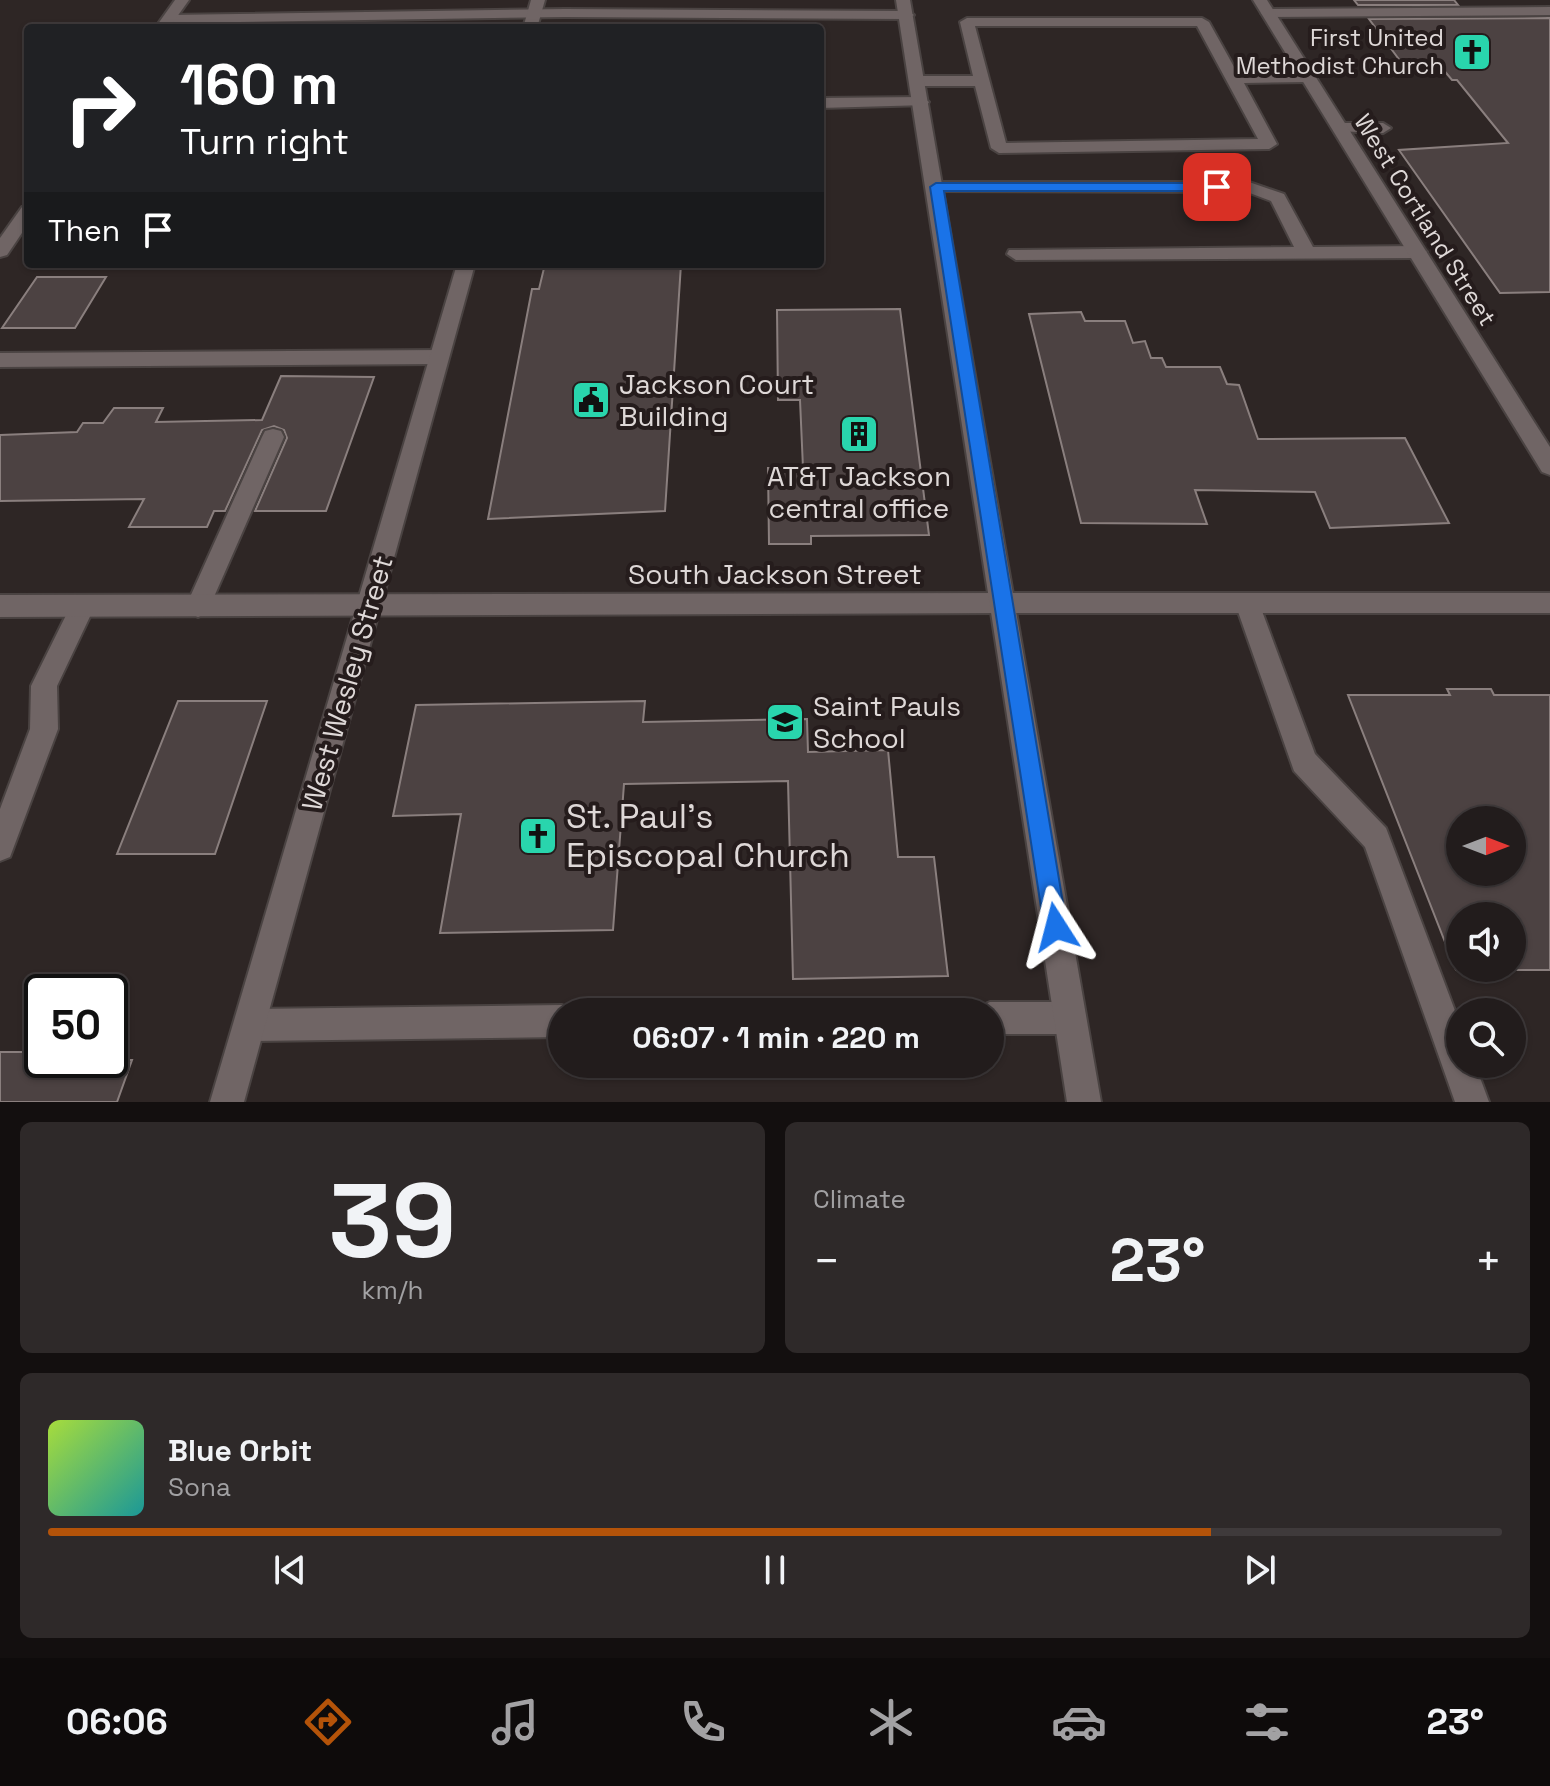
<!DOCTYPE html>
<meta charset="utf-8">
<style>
body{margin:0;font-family:"Space Grotesk",sans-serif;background:#2e2929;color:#f1f3f6;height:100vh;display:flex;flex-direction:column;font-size:30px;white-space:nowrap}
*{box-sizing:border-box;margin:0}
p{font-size:26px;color:#a2a1a3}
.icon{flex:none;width:44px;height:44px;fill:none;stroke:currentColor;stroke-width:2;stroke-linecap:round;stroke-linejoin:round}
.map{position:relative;height:1102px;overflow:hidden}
.drawer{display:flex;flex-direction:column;gap:20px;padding:20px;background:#130f0f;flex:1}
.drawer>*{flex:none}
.top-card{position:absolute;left:24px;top:24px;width:800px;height:244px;border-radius:8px;box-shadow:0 2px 6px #0004,0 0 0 2px #3f3a3b;background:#202124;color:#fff;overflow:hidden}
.needle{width:52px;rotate:90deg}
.fabs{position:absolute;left:1446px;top:806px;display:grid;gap:16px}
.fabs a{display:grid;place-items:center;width:80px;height:80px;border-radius:50%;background:#221c1c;box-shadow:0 2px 6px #0004,0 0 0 2px #3f3a3b;font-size:40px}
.speed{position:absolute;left:24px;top:974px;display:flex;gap:16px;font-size:40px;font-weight:700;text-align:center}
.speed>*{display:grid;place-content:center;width:104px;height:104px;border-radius:50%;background:#221c1c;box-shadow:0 2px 6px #0004,0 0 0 2px #3f3a3b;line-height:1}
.speed .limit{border:4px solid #111;border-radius:12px;background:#fff;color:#111}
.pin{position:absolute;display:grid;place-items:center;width:68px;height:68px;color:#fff;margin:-34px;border-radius:16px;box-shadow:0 4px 12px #0006}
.me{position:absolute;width:88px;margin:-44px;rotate:351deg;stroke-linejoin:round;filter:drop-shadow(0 0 6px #0008)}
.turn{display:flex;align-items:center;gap:28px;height:168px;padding:0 24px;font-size:36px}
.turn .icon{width:104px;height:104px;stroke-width:2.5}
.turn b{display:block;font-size:56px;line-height:68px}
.then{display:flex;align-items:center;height:76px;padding:0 24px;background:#0003;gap:16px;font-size:30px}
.big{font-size:60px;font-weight:600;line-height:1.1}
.drawer .widget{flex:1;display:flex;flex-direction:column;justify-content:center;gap:12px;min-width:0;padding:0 28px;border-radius:12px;background:#2e2929}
.drawer .dial{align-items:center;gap:0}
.dial b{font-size:104px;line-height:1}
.song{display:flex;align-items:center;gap:24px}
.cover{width:96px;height:96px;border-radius:12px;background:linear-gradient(135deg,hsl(80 70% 55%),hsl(180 70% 35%))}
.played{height:8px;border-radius:4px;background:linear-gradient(90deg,#b45309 80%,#3f3a3b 80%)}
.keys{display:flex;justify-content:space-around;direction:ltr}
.heat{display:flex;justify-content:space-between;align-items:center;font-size:44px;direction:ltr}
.drawer .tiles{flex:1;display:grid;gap:20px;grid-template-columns:1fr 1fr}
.widget:last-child{grid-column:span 2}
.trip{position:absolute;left:548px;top:998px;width:456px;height:80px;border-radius:40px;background:#221c1c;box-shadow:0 2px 6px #0004,0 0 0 2px #3f3a3b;font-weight:600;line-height:80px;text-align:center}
.menu{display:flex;height:128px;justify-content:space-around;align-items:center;background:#0e0b0b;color:#a2a1a3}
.menu .icon{width:56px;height:56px}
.menu .on{color:#b45309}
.menu b{font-size:36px;color:#f1f3f6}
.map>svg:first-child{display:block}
.building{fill:#4c4242;stroke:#8a7f7e;stroke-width:2;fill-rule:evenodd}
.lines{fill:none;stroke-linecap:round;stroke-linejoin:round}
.service-casing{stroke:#4a4342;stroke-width:4}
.minor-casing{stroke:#4a4342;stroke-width:4}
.tertiary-casing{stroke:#4a4342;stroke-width:4}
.secondary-casing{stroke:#4a4342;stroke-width:4}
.service{fill:#706565;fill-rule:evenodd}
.minor{fill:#706565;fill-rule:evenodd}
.tertiary{fill:#706565;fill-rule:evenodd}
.secondary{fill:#706565;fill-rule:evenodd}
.route{fill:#1a73e8;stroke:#114b97;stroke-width:2}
.labels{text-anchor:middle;stroke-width:8;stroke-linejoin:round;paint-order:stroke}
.far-poi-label{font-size:24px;fill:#ded8d7;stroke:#251c1c;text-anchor:end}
.far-street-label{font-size:24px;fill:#ded8d7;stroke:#251c1c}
.poi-label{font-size:28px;fill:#ded8d7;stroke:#251c1c;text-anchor:start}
.street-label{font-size:28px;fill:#ded8d7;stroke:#251c1c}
.near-poi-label{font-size:34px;fill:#ded8d7;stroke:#251c1c;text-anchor:start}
</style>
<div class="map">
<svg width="1550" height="1102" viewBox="0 0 1550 1102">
<rect width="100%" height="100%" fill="#2e2625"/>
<!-- building -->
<g class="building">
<path d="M1354,0H1454L1458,5H1358Z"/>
<path d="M1550,18V292L1500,293L1399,150L1508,143L1457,80H1452L1437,62H1401L1369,19Z"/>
<path d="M545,264H681L665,511L488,519L532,289H539Z"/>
<path d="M37,277H106L75,328H2Z"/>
<path d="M900,309L929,535L811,536V544H769L768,468H803L800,400H778L777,310Z"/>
<path d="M1081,312L1085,321H1125L1133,343L1145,341L1151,358H1162L1166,367H1220L1227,384L1239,385L1258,439L1405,438L1449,523L1330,528L1315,492L1195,490L1207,524L1081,523L1029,314Z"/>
<path d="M281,376L374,377L326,511H255L287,438L284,430L274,426L262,430L225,511H214L207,527H129L144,499L0,501V435L77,432L83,423H103L114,408H163L156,422L262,420Z"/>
<path d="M1447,689H1491L1494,695H1550V970H1456L1348,695H1450ZM1460,820H1512V872H1460ZM1460,916H1512V968H1460Z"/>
<path d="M178,701H267L215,854H117Z"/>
<path d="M645,701L643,722L807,719L808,752L888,750L898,857H934L948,976L793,979L788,781L624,784L613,930L440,933L461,814L393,816L416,705Z"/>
<path d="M0,1052H42V1060H132L117,1102H0Z"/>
</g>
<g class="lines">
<!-- service casing -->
<g class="service-casing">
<g id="service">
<path d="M1550,7V15L1268,17L1261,13L1268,9Z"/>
<path d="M565,9L907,11L914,15L907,19L565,17L169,23L162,19L169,15Z"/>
<path d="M967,18H1202L1209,22L1238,74L1308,72L1316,77L1308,82L1244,83L1277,144L1269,149L999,153L991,148L975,86H918L910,81L918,76H973L960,22ZM975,26H1197L1258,139L1006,143Z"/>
<path d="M921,97L929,102L927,105L820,108V98Z"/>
<path d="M1341,123H1383L1391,128L1383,133L1335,131L1333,128L1335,125Z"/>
<path d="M936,182H1249L1284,194L1313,247L1418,246L1427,252L1418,258L1016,260L1007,254L1009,250L1294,247L1271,201L1247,192L930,191L927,187L930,183Z"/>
<path d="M439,350L446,352L449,357L446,362L439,364L0,367V353Z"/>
<path d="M273,429L281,431L284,437L210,606L207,613L198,617L189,613L186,606L262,437L265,431Z"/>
<path d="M1247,593L1256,596L1259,603L1315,754L1386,828L1460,1024V1064H1475L1489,1102H1455L1365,847L1294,771L1235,603L1238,596Z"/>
<path d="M83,595L92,599L95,606L57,686L58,729L10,857L0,861V809L30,729L31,686L74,599Z"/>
<path d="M990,1002H1070L1081,1007L1086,1018L1081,1029L1070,1034H990V1012H976L979,1007Z"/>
<path d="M562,1005L574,1012H562V1037L250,1041L239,1036L234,1025L239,1014L250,1009Z"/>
</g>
</g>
<!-- minor casing -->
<g class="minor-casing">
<g id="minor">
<path d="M175,0H189L169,28H155Z"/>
<path d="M531,0H545L537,28H523Z"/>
<path d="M1253,0H1267L1550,447V475L1542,472Z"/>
<path d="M28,206V224L7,255L0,257V238L22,207Z"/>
<path d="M457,264H475L244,1102H210Z"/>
<path d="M1004,593H1550V613H1004L995,610L992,603L995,596Z"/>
</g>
</g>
<!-- tertiary casing -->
<g class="tertiary-casing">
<path id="tertiary" d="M1004,593L1013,596L1016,603L1013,610L1004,613L0,617V595Z"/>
</g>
<!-- secondary casing -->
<g class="secondary-casing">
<path id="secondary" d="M896,0H910L1101,1102H1067Z"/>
</g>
<!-- service -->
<use href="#service" class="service"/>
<!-- minor -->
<use href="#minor" class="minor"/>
<!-- tertiary -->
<use href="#tertiary" class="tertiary"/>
<!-- secondary -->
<use href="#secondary" class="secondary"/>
</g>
<!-- route -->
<path class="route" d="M936,183H1217L1224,187L1217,191H944L1067,927L1064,935L1056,938L1048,935L1044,927L930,187Z"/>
<!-- icons -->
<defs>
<g id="church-square" transform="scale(2)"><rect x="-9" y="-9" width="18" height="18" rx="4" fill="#29d5ad" stroke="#251c1c"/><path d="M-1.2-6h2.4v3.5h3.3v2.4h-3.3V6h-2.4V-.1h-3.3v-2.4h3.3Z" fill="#111"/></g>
<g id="civic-square" transform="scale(2)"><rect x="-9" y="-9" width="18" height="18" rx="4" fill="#29d5ad" stroke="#251c1c"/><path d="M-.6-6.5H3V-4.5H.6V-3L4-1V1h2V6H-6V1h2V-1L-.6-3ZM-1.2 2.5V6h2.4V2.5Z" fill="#111"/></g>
<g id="building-square" transform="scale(2)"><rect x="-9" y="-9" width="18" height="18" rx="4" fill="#29d5ad" stroke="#251c1c"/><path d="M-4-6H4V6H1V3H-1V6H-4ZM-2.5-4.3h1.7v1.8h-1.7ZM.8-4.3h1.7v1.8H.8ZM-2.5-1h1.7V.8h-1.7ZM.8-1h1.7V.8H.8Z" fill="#111"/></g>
<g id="school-square" transform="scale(2)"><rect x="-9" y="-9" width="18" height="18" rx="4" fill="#29d5ad" stroke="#251c1c"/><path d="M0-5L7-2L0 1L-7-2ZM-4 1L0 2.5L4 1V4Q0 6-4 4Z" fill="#111"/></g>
</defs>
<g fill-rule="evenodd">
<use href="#church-square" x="1472" y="52"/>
<use href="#civic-square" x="591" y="400"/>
<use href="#building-square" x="859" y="434"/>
<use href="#school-square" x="785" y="722"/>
<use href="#church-square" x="538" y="836"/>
</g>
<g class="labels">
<!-- far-poi labels -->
<g class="far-poi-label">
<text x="1444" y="46">First United<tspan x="1444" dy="28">Methodist Church</tspan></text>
</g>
<!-- far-street labels -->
<g class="far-street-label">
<text transform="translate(1425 220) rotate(58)" y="8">West Cortland Street</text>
</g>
<!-- poi labels -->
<g class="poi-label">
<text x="619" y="394">Jackson Court<tspan x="619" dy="32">Building</tspan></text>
<text x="859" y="486" text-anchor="middle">AT&amp;T Jackson<tspan x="859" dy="32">central office</tspan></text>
<text x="813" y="716">Saint Pauls<tspan x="813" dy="32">School</tspan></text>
</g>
<!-- street labels -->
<g class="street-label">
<text x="775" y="584">South Jackson Street</text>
<text transform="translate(347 683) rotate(-74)" y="10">West Wesley Street</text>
</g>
<!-- near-poi labels -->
<g class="near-poi-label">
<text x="566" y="828">St. Paul's<tspan x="566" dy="39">Episcopal Church</tspan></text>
</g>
</g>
</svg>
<div class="fabs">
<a><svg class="needle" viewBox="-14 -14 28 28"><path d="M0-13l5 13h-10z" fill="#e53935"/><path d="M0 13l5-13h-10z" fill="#a2a1a3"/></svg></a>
<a><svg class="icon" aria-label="sound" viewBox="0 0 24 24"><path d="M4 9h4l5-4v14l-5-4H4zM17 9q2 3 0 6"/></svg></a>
<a><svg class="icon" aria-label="search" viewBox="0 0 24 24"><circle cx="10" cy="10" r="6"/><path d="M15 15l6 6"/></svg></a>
</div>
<div class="speed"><div class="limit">50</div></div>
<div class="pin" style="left:1217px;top:187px;background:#d93025"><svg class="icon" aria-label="arrive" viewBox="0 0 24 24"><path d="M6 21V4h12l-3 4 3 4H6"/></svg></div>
<svg class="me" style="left:1056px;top:927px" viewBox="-20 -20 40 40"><path d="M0-17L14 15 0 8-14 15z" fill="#1a73e8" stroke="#fff" stroke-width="4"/></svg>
<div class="trip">06:07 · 1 min · 220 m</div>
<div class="top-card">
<div class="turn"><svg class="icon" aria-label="right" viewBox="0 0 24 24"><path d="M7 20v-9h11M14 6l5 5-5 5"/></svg><div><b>160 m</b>Turn right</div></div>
<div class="then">Then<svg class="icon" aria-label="arrive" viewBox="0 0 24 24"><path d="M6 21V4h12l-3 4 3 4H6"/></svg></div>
</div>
</div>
<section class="drawer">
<div class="tiles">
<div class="widget dial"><b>39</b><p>km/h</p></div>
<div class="widget"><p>Climate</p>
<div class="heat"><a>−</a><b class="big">23°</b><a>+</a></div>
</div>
<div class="widget">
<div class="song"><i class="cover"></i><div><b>Blue Orbit</b><p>Sona</p></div></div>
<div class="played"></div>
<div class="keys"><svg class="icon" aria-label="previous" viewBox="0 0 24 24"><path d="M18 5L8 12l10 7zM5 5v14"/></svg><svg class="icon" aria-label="pause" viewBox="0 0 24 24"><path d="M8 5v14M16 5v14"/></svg><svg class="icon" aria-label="next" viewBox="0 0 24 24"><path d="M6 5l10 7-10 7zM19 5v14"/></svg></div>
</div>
</div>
</section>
<nav class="menu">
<b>06:06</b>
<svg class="icon on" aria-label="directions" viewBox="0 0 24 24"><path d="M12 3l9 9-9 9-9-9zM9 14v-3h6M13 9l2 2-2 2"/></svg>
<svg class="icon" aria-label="music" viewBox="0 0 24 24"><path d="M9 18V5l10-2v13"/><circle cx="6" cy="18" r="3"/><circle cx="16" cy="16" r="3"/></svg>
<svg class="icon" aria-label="phone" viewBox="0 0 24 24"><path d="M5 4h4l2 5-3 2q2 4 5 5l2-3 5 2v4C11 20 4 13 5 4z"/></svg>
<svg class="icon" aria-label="climate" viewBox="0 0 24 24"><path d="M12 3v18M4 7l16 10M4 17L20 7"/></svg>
<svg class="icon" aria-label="car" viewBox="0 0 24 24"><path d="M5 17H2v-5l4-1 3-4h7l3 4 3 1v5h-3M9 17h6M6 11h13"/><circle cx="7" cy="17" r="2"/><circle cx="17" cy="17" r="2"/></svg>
<svg class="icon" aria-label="filters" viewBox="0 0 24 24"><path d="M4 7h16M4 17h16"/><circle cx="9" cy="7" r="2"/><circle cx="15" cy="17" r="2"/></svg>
<b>23°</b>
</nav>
